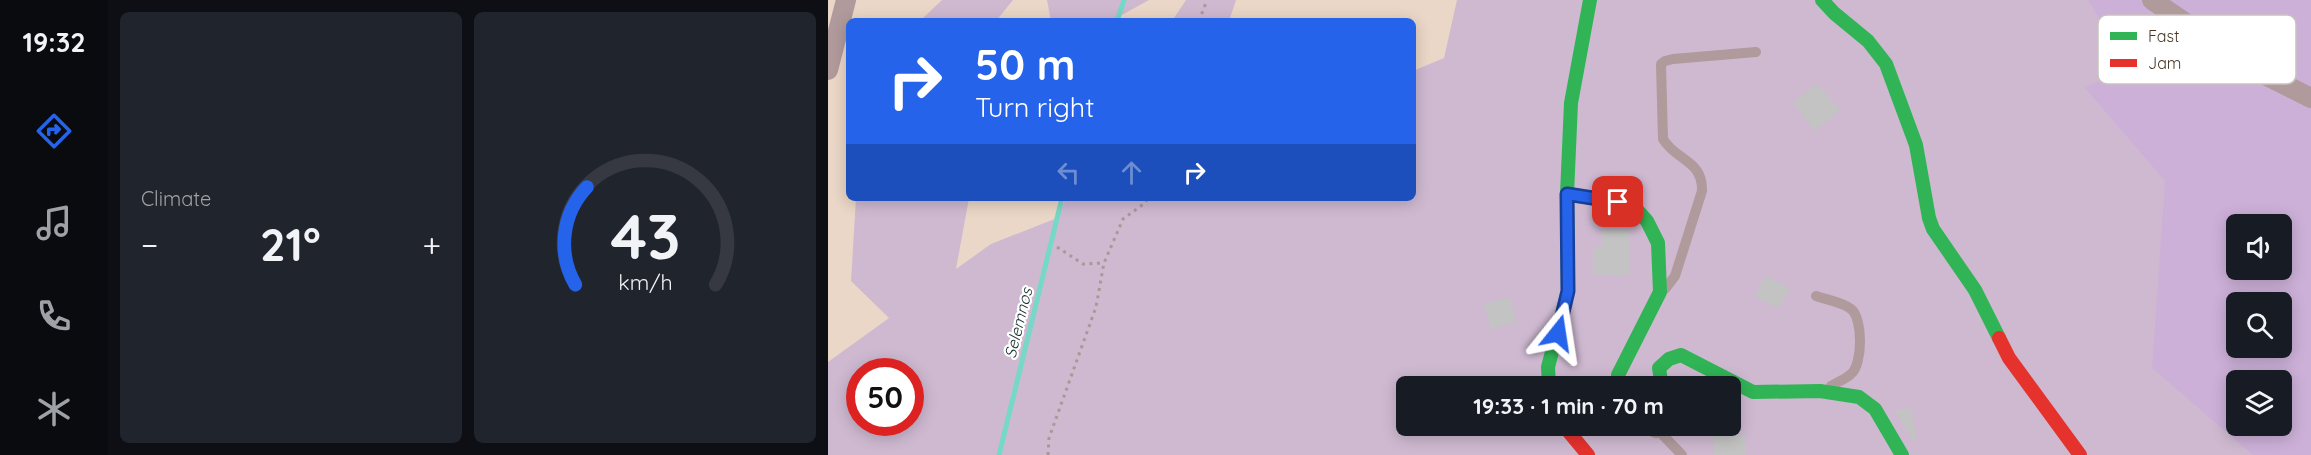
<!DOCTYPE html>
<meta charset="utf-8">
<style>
body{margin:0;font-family:Quicksand,sans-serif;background:#20242c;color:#f1f3f6;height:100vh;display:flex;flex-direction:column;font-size:22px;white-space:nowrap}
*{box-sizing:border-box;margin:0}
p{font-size:20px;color:#9ea1a6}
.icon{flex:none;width:33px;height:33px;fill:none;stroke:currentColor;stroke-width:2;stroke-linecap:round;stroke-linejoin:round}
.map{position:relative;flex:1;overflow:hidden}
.details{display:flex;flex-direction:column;gap:12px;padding:12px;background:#0d0f14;width:720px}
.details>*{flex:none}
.hud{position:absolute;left:18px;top:18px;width:570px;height:183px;border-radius:9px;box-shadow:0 3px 15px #0003;background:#2563eb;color:#fff;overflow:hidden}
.fabs{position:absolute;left:1398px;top:214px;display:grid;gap:12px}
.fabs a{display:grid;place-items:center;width:66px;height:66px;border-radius:9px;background:#171b24;box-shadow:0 3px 15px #0003;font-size:30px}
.speed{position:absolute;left:18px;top:358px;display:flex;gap:12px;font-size:30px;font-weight:700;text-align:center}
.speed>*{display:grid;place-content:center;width:78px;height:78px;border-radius:50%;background:#171b24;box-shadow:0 3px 15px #0003;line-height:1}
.speed .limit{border:9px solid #d22;background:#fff;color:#111}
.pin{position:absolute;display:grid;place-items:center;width:51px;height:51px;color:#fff;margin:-26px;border-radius:12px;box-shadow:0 3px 9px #0006}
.me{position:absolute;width:66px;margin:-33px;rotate:15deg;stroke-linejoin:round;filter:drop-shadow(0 0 4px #0008)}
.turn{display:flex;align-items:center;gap:21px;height:126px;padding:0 30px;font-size:27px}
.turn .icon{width:78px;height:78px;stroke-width:2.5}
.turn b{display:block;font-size:42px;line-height:51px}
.lanes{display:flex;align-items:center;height:57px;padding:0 30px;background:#0003;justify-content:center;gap:30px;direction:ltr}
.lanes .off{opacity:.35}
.big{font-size:45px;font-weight:700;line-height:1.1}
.details .tile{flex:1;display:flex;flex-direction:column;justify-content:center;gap:9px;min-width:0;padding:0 21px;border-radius:9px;background:#20242c}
.details .dial{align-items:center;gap:0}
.dial svg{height:156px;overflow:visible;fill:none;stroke:#363941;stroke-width:7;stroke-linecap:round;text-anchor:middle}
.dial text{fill:#f1f3f6;stroke:none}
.heat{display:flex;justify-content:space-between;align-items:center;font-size:33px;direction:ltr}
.details .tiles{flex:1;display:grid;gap:12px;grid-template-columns:repeat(2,1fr)}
.trip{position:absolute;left:568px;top:376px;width:345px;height:60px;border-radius:9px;background:#171b24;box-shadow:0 3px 15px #0003;font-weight:700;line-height:60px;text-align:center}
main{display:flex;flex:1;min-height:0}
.tabs{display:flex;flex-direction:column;width:108px;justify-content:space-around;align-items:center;background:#090b0e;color:#9ea1a6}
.tabs .icon{width:42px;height:42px}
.tabs .on{color:#2563eb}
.tabs b{font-size:27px;color:#f1f3f6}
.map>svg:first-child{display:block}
.green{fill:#ceb9d1;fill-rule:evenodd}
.forest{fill:#cdb0d8;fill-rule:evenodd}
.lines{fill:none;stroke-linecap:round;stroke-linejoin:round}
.stream{stroke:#76d8c6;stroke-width:5}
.building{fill:#c3c3c3}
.path{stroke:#aa9896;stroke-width:3;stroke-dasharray:3 4.5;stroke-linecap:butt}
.lane{stroke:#b09a9c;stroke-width:10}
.street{stroke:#b09a9c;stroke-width:20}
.fast{stroke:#30b455;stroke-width:14}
.jam{stroke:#e5322d;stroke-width:14}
.route-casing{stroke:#184099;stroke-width:15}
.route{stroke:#2563eb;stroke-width:10}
.labels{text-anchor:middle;stroke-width:4.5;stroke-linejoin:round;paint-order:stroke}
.water-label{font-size:16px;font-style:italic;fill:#19322e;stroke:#fff}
.key{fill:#fff;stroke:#c8c3be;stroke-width:1.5}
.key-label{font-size:16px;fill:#483727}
</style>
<main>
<nav class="tabs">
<b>19:32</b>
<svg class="icon on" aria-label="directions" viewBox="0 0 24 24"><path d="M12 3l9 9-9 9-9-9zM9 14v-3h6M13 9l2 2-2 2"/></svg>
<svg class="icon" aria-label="music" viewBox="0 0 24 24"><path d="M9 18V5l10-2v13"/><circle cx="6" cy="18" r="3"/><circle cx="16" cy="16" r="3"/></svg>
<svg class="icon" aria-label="phone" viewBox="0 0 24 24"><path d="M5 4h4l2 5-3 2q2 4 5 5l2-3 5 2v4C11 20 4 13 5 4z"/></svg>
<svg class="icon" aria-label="climate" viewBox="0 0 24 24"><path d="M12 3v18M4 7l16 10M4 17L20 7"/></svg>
</nav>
<section class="details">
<div class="tiles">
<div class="tile"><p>Climate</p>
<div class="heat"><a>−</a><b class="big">21°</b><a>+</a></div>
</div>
<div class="tile dial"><svg viewBox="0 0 100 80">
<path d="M14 69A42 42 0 1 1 86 69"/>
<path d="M14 69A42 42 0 0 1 20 19" stroke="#2563eb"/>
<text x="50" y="56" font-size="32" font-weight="700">43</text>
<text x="50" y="72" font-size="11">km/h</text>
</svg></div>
</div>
</section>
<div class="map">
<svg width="1483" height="455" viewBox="0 0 1483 455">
<rect width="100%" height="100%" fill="#ebd7c7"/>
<!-- green -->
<g class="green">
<path d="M114,0H185L168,21H92Z"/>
<path d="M219,0H321L283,21H223Z"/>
<path d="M358,0H408L401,21H344Z"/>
<path d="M629,0H1483V455H0V362L61,318L23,281L28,198H141L128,269L163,244L229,218L238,198H585V71L616,58ZM1408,225H1454V270H1408ZM1408,303H1454V348H1408ZM32,372H82V423H32ZM1408,381H1454V426H1408ZM579,387H903V426H579Z"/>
</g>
<!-- forest -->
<path class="forest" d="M1260,0H1483V455H1425L1324,368L1337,181L1257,88L1300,66ZM1408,225H1454V270H1408ZM1408,303H1454V348H1408ZM1408,381H1454V426H1408Z"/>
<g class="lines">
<!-- stream -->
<g class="stream">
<path d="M289,21L296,0"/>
<path d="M171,455L234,198"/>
</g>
</g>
<!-- building -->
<g class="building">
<path d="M989,83L1012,110L987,131L965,103Z"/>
<path d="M774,229H801V276H765V248H773Z"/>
<path d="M937,276L962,288L951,309L927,296Z"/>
<path d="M682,297L688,322L663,329L656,304Z"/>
<path d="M1083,408L1089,440L1085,441L1067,411Z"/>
<path d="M886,429H906V435H918V455H886Z"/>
</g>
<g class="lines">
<!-- path -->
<g class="path">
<path d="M371,21L379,0"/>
<path d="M229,247L255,264L276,263"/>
<path d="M220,455L221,438L268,307L276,263L295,219L317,203L320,198"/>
</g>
<!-- lane -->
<g class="lane">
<path d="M837,289L847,276L874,191C875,160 848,161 835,139L833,64L837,61L845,59L928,52"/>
<path d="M988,296C999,300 1014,302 1023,309C1035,318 1035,364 1023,374C1018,379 1009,382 1003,386"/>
<path d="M876,426L879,427"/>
<path d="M828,428L854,455"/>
</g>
<!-- street -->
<g class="street">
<path d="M1324,0L1427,70L1483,98"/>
<path d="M0,70L18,0"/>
<path d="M826,426L828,428L833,426"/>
</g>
<!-- fast -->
<g class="fast">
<path d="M994,0L1006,13L1040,41L1058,64L1088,145L1101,218L1105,229L1147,290L1171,338"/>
<path d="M739,194L790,202L810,211L819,221L830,243L832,292L790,375L789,387"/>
<path d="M721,387L720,367L740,291L739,194L743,103L762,0"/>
<path d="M834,387L831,368L841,359L853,355L925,392L992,391L1031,397L1047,409L1074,455"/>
</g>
<!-- jam -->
<g class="jam">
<path d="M1171,338L1181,358L1252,455"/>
<path d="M736,426L760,455"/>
</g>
</g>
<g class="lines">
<!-- route casing -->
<g class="route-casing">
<path id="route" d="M730,333L740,291L739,194L790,202"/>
</g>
<!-- route -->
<use href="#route" class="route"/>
</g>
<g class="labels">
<!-- water labels -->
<g class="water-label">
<text transform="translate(190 323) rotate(-76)" y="6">Selemnos</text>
</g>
</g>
<!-- legend -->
<rect x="1270" y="15" width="198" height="69" rx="9" class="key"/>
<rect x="1282" y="32" width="27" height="8" fill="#30b455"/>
<rect x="1282" y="59" width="27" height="8" fill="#e5322d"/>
<g class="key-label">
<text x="1320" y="42">Fast</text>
<text x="1320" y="69">Jam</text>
</g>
</svg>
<div class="fabs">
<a><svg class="icon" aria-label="sound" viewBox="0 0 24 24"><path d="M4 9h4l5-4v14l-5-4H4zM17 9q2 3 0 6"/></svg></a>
<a><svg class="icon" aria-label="search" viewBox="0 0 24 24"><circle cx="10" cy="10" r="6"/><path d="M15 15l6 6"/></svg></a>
<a><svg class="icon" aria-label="layers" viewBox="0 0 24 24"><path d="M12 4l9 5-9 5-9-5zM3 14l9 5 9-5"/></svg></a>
</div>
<div class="speed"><div class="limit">50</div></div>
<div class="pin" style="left:790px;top:202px;background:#d93025"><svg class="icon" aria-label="arrive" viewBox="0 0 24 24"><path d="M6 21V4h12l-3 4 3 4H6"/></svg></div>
<svg class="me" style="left:730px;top:333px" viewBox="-20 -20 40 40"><path d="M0-17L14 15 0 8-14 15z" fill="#2563eb" stroke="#fff" stroke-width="4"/></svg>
<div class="trip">19:33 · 1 min · 70 m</div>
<div class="hud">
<div class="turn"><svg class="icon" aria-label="right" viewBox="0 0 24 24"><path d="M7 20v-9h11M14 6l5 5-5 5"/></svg><div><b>50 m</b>Turn right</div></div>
<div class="lanes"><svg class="icon off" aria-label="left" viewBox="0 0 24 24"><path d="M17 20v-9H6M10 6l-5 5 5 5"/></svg><svg class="icon off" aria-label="ahead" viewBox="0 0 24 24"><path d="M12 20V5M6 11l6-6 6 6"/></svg><svg class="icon" aria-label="right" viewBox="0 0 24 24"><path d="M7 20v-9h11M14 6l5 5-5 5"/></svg></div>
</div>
</div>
</main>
